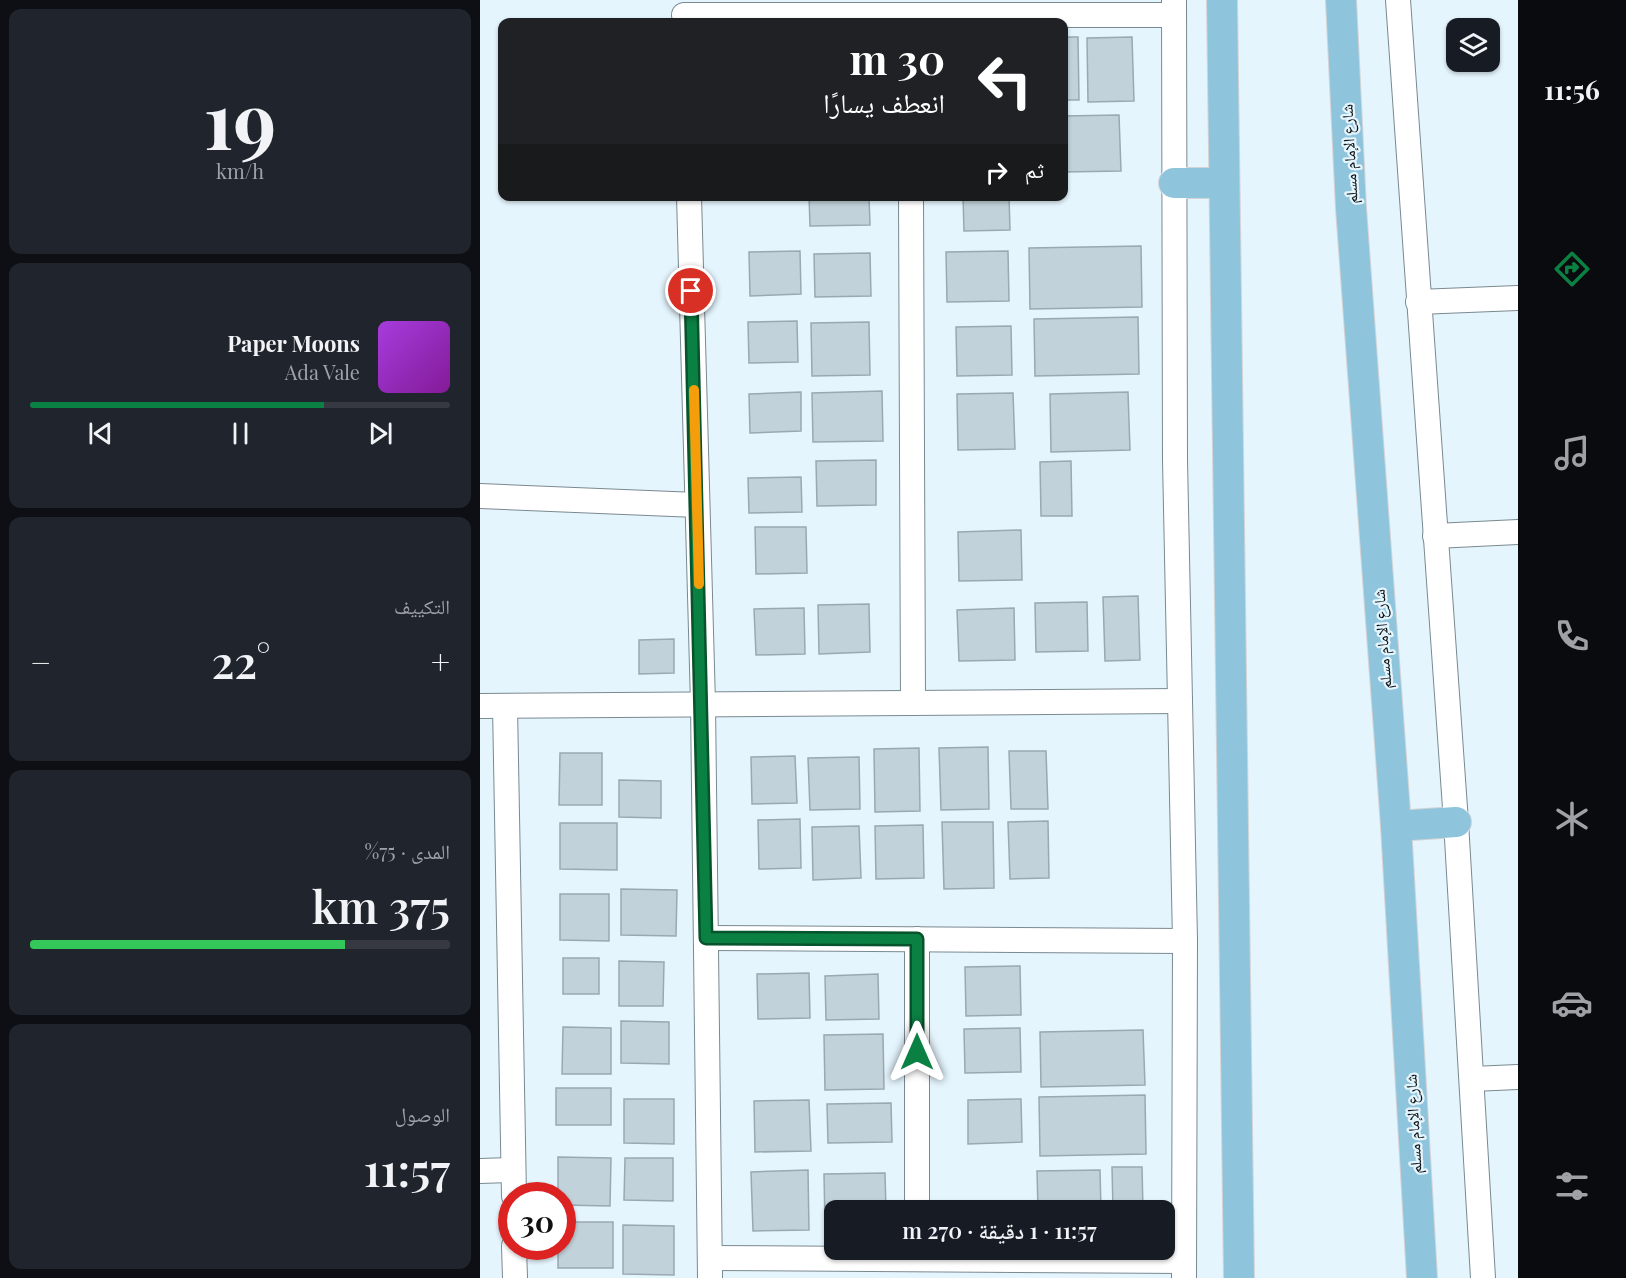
<!DOCTYPE html>
<html lang="ar">
<meta charset="utf-8">
<style>
body{margin:0;font-family:"Playfair Display","Noto Naskh Arabic",serif;background:#20242c;color:#f1f3f6;direction:rtl;height:100vh;display:flex;flex-direction:column;font-size:22px;white-space:nowrap}
*{box-sizing:border-box;margin:0}
p{font-size:20px;color:#9ea1a6}
.icon{flex:none;width:33px;height:33px;fill:none;stroke:currentColor;stroke-width:2;stroke-linecap:round;stroke-linejoin:round}
.map{position:relative;flex:1;overflow:hidden;direction:ltr}
.side{display:flex;flex-direction:column;gap:9px;padding:9px;background:#0d0f14;width:480px}
.side>*{flex:none}
.top-card{position:absolute;left:18px;top:18px;width:570px;height:183px;border-radius:12px;box-shadow:0 2px 4px #0004;direction:rtl;background:#202124;color:#fff;overflow:hidden}
.controls{position:absolute;left:966px;top:18px;display:grid;gap:12px}
.controls a{display:grid;place-items:center;width:54px;height:54px;border-radius:12px;background:#171b24;box-shadow:0 2px 4px #0004;font-size:30px}
.speed{position:absolute;left:18px;top:1182px;display:flex;gap:12px;font-size:30px;font-weight:700;text-align:center}
.speed>*{display:grid;place-content:center;width:78px;height:78px;border-radius:50%;background:#171b24;box-shadow:0 2px 4px #0004;line-height:1}
.speed .limit{border:9px solid #d22;background:#fff;color:#111}
.pin{position:absolute;display:grid;place-items:center;width:51px;height:51px;color:#fff;margin:-26px;border:3px solid #fff;border-radius:50%;box-shadow:0 2px 6px #0007}
.me{position:absolute;width:66px;margin:-33px;rotate:0deg;stroke-linejoin:round;filter:drop-shadow(0 0 4px #0008)}
.turn{display:flex;align-items:center;gap:21px;height:126px;padding:0 24px;font-size:27px}
.turn .icon{width:78px;height:78px;stroke-width:2.5}
.turn b{display:block;font-size:42px;line-height:51px}
.then{display:flex;align-items:center;height:57px;padding:0 24px;background:#0003;gap:12px;font-size:22px}
.big{font-size:45px;font-weight:600;line-height:1.1}
.side .card{flex:1;display:flex;flex-direction:column;justify-content:center;gap:9px;min-width:0;padding:0 21px;border-radius:12px;background:#20242c}
.side .dial{align-items:center;gap:0}
.dial b{font-size:78px;line-height:1}
.song{display:flex;align-items:center;gap:18px}
.cover{width:72px;height:72px;border-radius:9px;background:linear-gradient(135deg,hsl(280 70% 55%),hsl(290 70% 35%))}
.played{height:6px;border-radius:3px;background:linear-gradient(90deg,#0b8043 70%,#363941 70%)}
.keys{display:flex;justify-content:space-around;direction:ltr}
.heat{display:flex;justify-content:space-between;align-items:center;font-size:33px;direction:ltr}
.charge{height:9px;border-radius:4px;background:linear-gradient(90deg,#34c759 75%,#363941 0)}
.trip{position:absolute;left:344px;top:1200px;width:351px;height:60px;border-radius:12px;background:#171b24;box-shadow:0 2px 4px #0004;font-weight:600;line-height:60px;text-align:center;direction:rtl}
main{display:flex;flex:1;min-height:0}
.tab-bar{display:flex;flex-direction:column;width:108px;justify-content:space-around;align-items:center;background:#090b0e;color:#9ea1a6}
.tab-bar .icon{width:42px;height:42px}
.tab-bar .on{color:#0b8043}
.tab-bar b{font-size:27px;color:#f1f3f6}
.map>svg:first-child{display:block}
.building{fill:#c2d2da;stroke:#9aa8b1;stroke-width:1.5}
.lines{fill:none;stroke-linecap:round;stroke-linejoin:round}
.minor-casing{stroke:#7a8991;stroke-width:26}
.major-casing{stroke:#d3d4d5;stroke-width:32}
.minor{stroke:#fff;stroke-width:24}
.major{stroke:#8fc4dd;stroke-width:30}
.route-casing{stroke:#07532c;stroke-width:15}
.route{stroke:#0b8043;stroke-width:10}
.slow{stroke:#f59e0b;stroke-width:10}
.labels{text-anchor:middle;stroke-width:4.5;stroke-linejoin:round;paint-order:stroke}
.street-label{font-size:16px;fill:#0c1215;stroke:#e5f5fd}
</style>
<main>
<nav class="tab-bar">
<b>11:56</b>
<svg class="icon on" aria-label="directions" viewBox="0 0 24 24"><path d="M12 3l9 9-9 9-9-9zM9 14v-3h6M13 9l2 2-2 2"/></svg>
<svg class="icon" aria-label="music" viewBox="0 0 24 24"><path d="M9 18V5l10-2v13"/><circle cx="6" cy="18" r="3"/><circle cx="16" cy="16" r="3"/></svg>
<svg class="icon" aria-label="phone" viewBox="0 0 24 24"><path d="M5 4h4l2 5-3 2q2 4 5 5l2-3 5 2v4C11 20 4 13 5 4z"/></svg>
<svg class="icon" aria-label="climate" viewBox="0 0 24 24"><path d="M12 3v18M4 7l16 10M4 17L20 7"/></svg>
<svg class="icon" aria-label="car" viewBox="0 0 24 24"><path d="M5 17H2v-5l4-1 3-4h7l3 4 3 1v5h-3M9 17h6M6 11h13"/><circle cx="7" cy="17" r="2"/><circle cx="17" cy="17" r="2"/></svg>
<svg class="icon" aria-label="filters" viewBox="0 0 24 24"><path d="M4 7h16M4 17h16"/><circle cx="9" cy="7" r="2"/><circle cx="15" cy="17" r="2"/></svg>
</nav>
<div class="map">
<svg width="1038" height="1278" viewBox="0 0 1038 1278">
<rect width="100%" height="100%" fill="#e5f5fd"/>
<!-- building -->
<g class="building">
<path d="M584,37H598L599,100H584Z"/>
<path d="M652,37L654,101L608,102L607,38Z"/>
<path d="M639,115L641,171L584,172V116Z"/>
<path d="M329,196H389L390,225L330,226Z"/>
<path d="M483,196H529L530,230L484,231Z"/>
<path d="M661,246L662,307L550,309L549,248Z"/>
<path d="M320,251L321,294L270,296L269,252Z"/>
<path d="M528,251L529,301L467,302L466,252Z"/>
<path d="M390,253L391,296L335,297L334,254Z"/>
<path d="M658,317L659,374L555,376L554,319Z"/>
<path d="M317,321L318,362L269,363L268,322Z"/>
<path d="M389,322L390,375L332,376L331,323Z"/>
<path d="M531,326L532,375L477,376L476,327Z"/>
<path d="M402,391L403,441L333,442L332,393Z"/>
<path d="M321,392V431L270,433L269,394Z"/>
<path d="M648,392L650,450L571,452L570,394Z"/>
<path d="M533,393L535,449L478,450L477,394Z"/>
<path d="M396,460V505L337,506L336,461Z"/>
<path d="M591,461L592,516H561L560,462Z"/>
<path d="M321,477L322,512L269,513L268,478Z"/>
<path d="M275,527H326L327,573L276,574Z"/>
<path d="M541,530L542,580L479,581L478,532Z"/>
<path d="M658,596L660,660L625,661L623,597Z"/>
<path d="M607,602L608,651L556,652L555,603Z"/>
<path d="M389,604L390,652L339,654L338,605Z"/>
<path d="M324,608L325,654L276,655L274,609Z"/>
<path d="M534,608L535,660L479,661L477,610Z"/>
<path d="M194,639V673L159,674V640Z"/>
<path d="M508,747L509,809L461,810L459,748Z"/>
<path d="M439,748L440,811L395,812L394,749Z"/>
<path d="M529,751H566L568,809H531Z"/>
<path d="M80,753H122V805H79Z"/>
<path d="M315,756L317,803L272,804L271,757Z"/>
<path d="M379,757L380,809L330,810L328,758Z"/>
<path d="M139,780L181,781V818L139,817Z"/>
<path d="M320,819L321,868L279,869L278,820Z"/>
<path d="M568,821L569,878L530,879L528,822Z"/>
<path d="M462,822H513L514,888L464,889Z"/>
<path d="M80,823H137V870L80,869Z"/>
<path d="M443,825L444,878L396,879L395,826Z"/>
<path d="M379,826L381,878L333,880L332,827Z"/>
<path d="M141,889L197,890L196,936L141,935Z"/>
<path d="M80,894H129V941L80,940Z"/>
<rect x="83" y="958" width="36" height="36"/>
<path d="M139,961L184,962L183,1006H139Z"/>
<path d="M540,966L541,1015L486,1016L485,967Z"/>
<path d="M329,973L330,1018L278,1019L277,974Z"/>
<path d="M398,974L399,1019L346,1020L345,976Z"/>
<path d="M141,1021L189,1022V1064L141,1063Z"/>
<path d="M83,1027L131,1028V1074H82Z"/>
<path d="M540,1028L541,1072L485,1073L484,1029Z"/>
<path d="M663,1030L665,1085L561,1087L560,1032Z"/>
<path d="M403,1034L404,1089L345,1090L344,1035Z"/>
<rect x="76" y="1088" width="55" height="37"/>
<path d="M665,1095L666,1154L560,1156L559,1097Z"/>
<path d="M144,1099H194V1144L144,1143Z"/>
<path d="M541,1099L542,1142L488,1144V1100Z"/>
<path d="M329,1100L331,1151L275,1152L274,1101Z"/>
<path d="M411,1103L412,1142L348,1143L347,1104Z"/>
<path d="M78,1157L131,1158L130,1206L82,1205V1196H78Z"/>
<path d="M145,1158H193V1201L144,1200Z"/>
<path d="M632,1167H662L663,1210H633Z"/>
<path d="M328,1170L329,1230L273,1231L271,1172Z"/>
<path d="M620,1170L621,1210H558L557,1171Z"/>
<path d="M405,1173L406,1210H354V1226H345L344,1174Z"/>
<path d="M82,1222H133V1268H78V1246H82Z"/>
<path d="M143,1225L194,1226V1275L143,1274Z"/>
</g>
<g class="lines">
<!-- minor casing -->
<g class="minor-casing">
<g id="minor">
<path d="M694,0L695,460L705,941L704,1278"/>
<path d="M918,0L976,822L1003,1278"/>
<path d="M204,15H694"/>
<path d="M209,196L223,704L230,1278"/>
<path d="M431,196L433,703"/>
<path d="M938,302L1038,298"/>
<path d="M0,496L217,505"/>
<path d="M955,536L1038,532"/>
<path d="M0,706L700,701"/>
<path d="M25,706L34,1196"/>
<path d="M226,938L705,941"/>
<path d="M437,939V1210"/>
<path d="M992,1079L1038,1077"/>
<path d="M0,1171L33,1170"/>
<path d="M34,1246L35,1278"/>
<path d="M230,1258L704,1261"/>
</g>
</g>
<!-- major casing -->
<g class="major-casing">
<g id="major">
<path d="M742,0L759,1278"/>
<path d="M861,0L871,208L916,826L942,1278"/>
<path d="M694,183H744"/>
<path d="M916,826L976,822"/>
</g>
</g>
<!-- minor -->
<use href="#minor" class="minor"/>
<!-- major -->
<use href="#major" class="major"/>
</g>
<g class="lines">
<!-- route casing -->
<g class="route-casing">
<path id="route" d="M211,291L226,938L437,939V1052"/>
</g>
<!-- route -->
<use href="#route" class="route"/>
<!-- slow -->
<path class="slow" d="M214,390L219,584"/>
</g>
<g class="labels">
<!-- street labels -->
<g class="street-label">
<text transform="translate(869 154) rotate(-93)" y="6">شارع الإمام مسلم</text>
<text transform="translate(902 639) rotate(-94)" y="6">شارع الإمام مسلم</text>
<text transform="translate(933 1124) rotate(-93)" y="6">شارع الإمام مسلم</text>
</g>
</g>
</svg>
<div class="controls">
<a><svg class="icon" aria-label="layers" viewBox="0 0 24 24"><path d="M12 4l9 5-9 5-9-5zM3 14l9 5 9-5"/></svg></a>
</div>
<div class="speed"><div class="limit">30</div></div>
<div class="pin" style="left:211px;top:291px;background:#d93025"><svg class="icon" aria-label="arrive" viewBox="0 0 24 24"><path d="M6 21V4h12l-3 4 3 4H6"/></svg></div>
<svg class="me" style="left:437px;top:1052px" viewBox="-20 -20 40 40"><path d="M0-17L14 15 0 8-14 15z" fill="#0b8043" stroke="#fff" stroke-width="4"/></svg>
<div class="trip">11:57 · 1 دقيقة · 270 m</div>
<div class="top-card">
<div class="turn"><svg class="icon" aria-label="left" viewBox="0 0 24 24"><path d="M17 20v-9H6M10 6l-5 5 5 5"/></svg><div><b>30 m</b>انعطف يسارًا</div></div>
<div class="then">ثم<svg class="icon" aria-label="right" viewBox="0 0 24 24"><path d="M7 20v-9h11M14 6l5 5-5 5"/></svg></div>
</div>
</div>
<section class="side">
<div class="card dial"><b>19</b><p>km/h</p></div>
<div class="card">
<div class="song"><i class="cover"></i><div><b>Paper Moons</b><p>Ada Vale</p></div></div>
<div class="played"></div>
<div class="keys"><svg class="icon" aria-label="previous" viewBox="0 0 24 24"><path d="M18 5L8 12l10 7zM5 5v14"/></svg><svg class="icon" aria-label="pause" viewBox="0 0 24 24"><path d="M8 5v14M16 5v14"/></svg><svg class="icon" aria-label="next" viewBox="0 0 24 24"><path d="M6 5l10 7-10 7zM19 5v14"/></svg></div>
</div>
<div class="card"><p>التكييف</p>
<div class="heat"><a>−</a><b class="big">22°</b><a>+</a></div>
</div>
<div class="card"><p>المدى · 75%</p><b class="big">375 km</b><div class="charge"></div></div>
<div class="card"><p>الوصول</p><b class="big">11:57</b></div>
</section>
</main>
